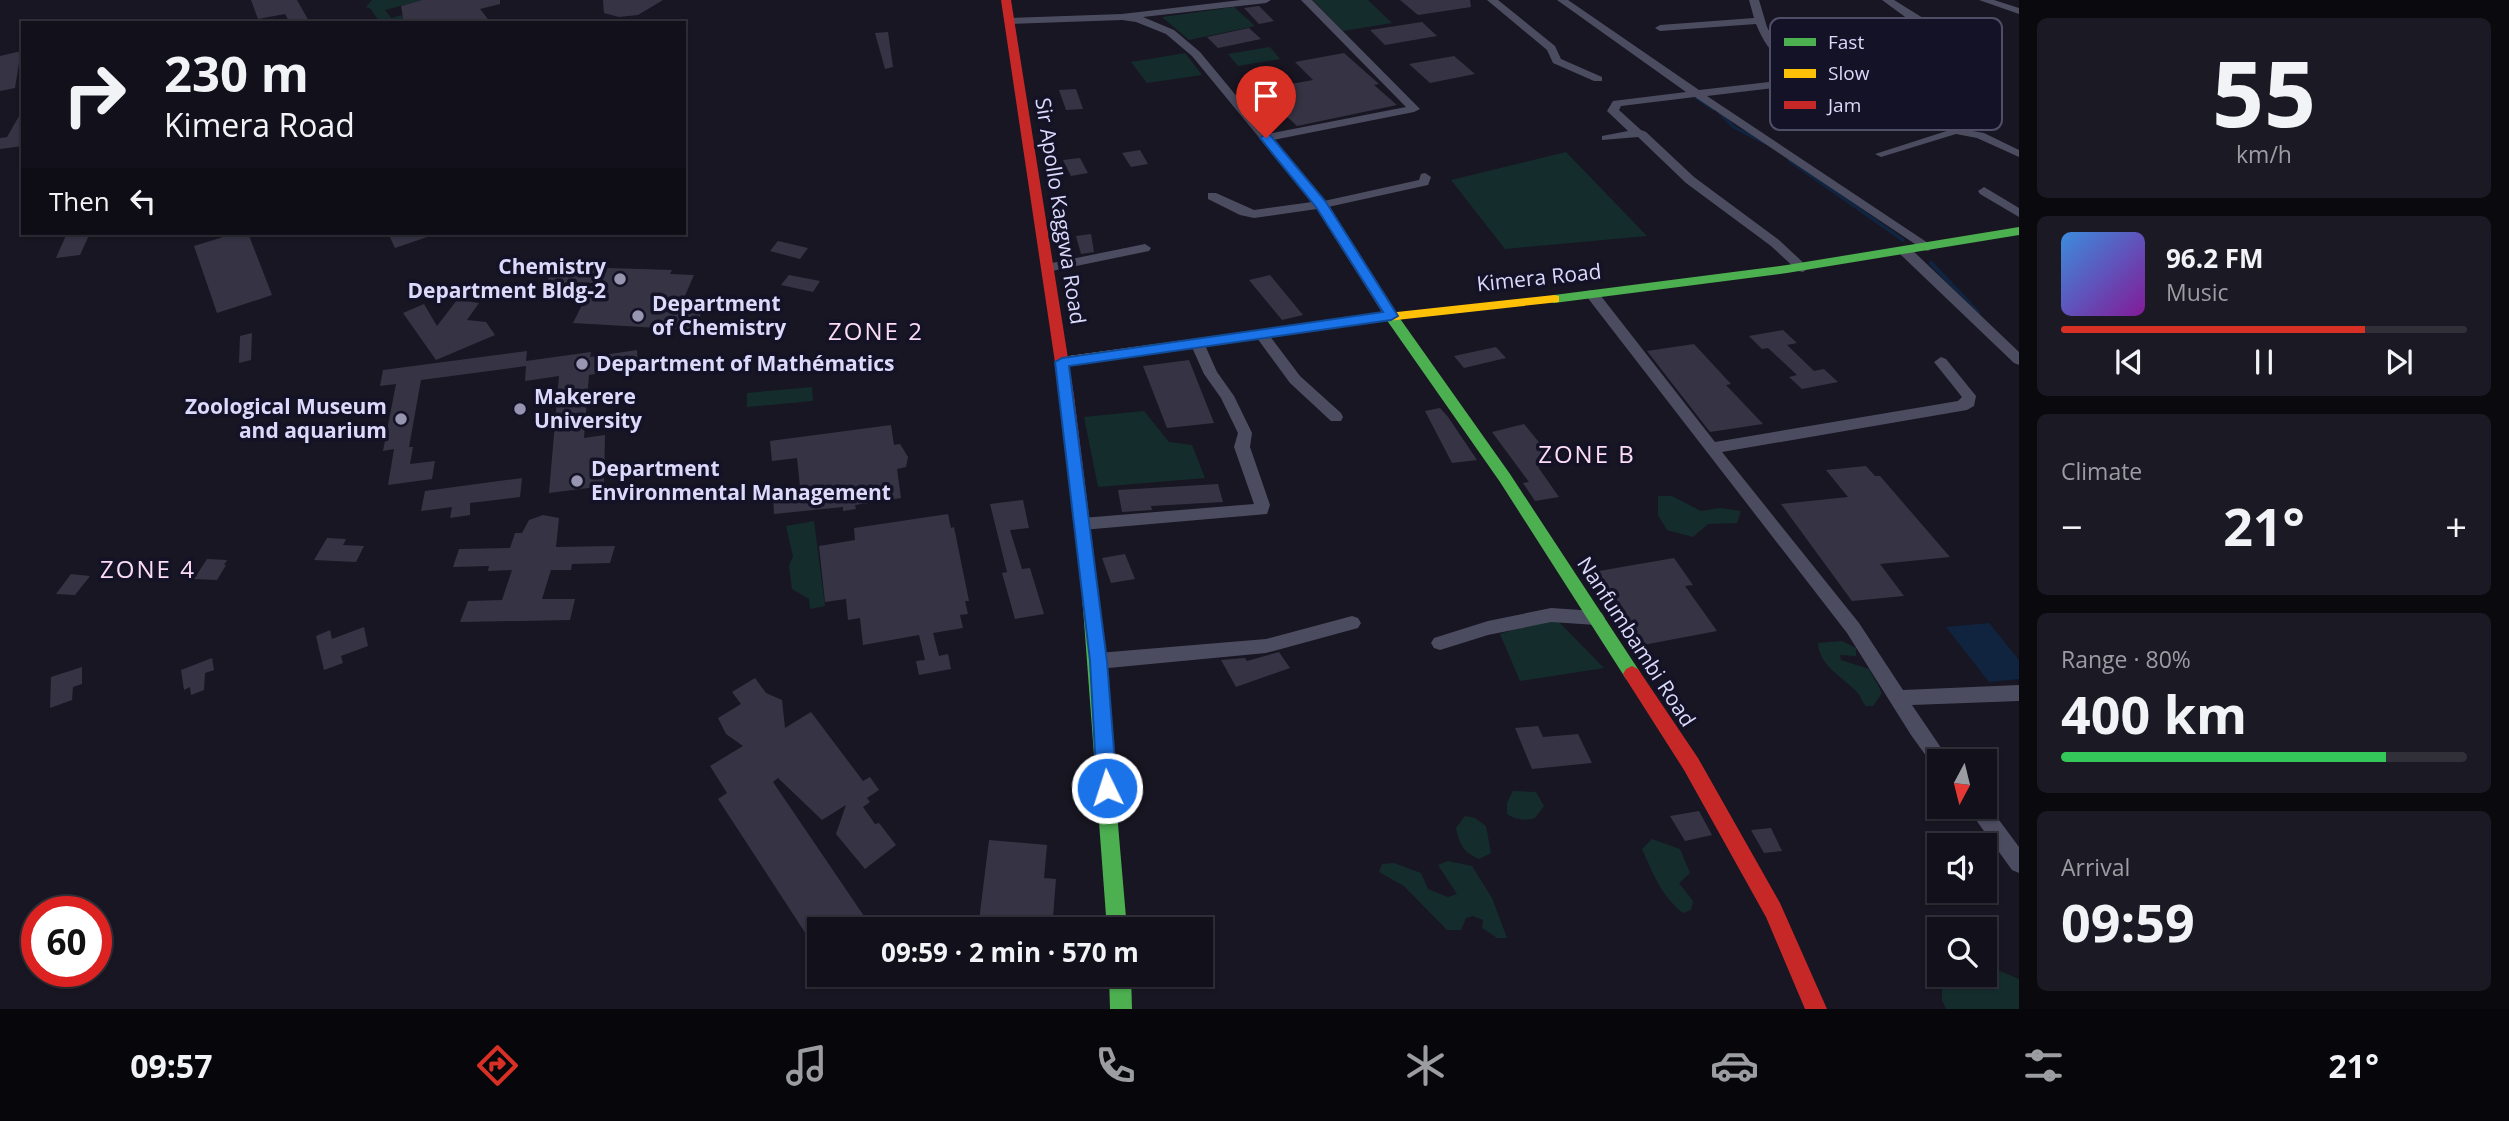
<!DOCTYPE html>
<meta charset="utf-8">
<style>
body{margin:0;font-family:"Open Sans",sans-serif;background:#1b1923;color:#f1f3f6;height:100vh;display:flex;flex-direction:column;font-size:26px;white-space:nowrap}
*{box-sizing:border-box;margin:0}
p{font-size:23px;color:#9c9da2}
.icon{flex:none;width:38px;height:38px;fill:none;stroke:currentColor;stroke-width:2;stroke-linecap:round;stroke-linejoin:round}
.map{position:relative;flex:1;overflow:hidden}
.details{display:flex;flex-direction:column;gap:18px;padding:18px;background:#0a090e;width:490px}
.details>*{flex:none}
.top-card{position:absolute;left:21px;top:21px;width:665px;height:214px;border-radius:0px;box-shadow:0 2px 5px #0004,0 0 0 2px #313039;background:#12101a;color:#f1f3f6;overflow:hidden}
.needle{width:46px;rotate:187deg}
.buttons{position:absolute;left:1927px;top:749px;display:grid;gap:14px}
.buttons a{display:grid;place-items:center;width:70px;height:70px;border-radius:0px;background:#12101a;box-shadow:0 2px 5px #0004,0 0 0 2px #313039;font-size:35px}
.speed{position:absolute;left:21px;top:896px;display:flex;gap:14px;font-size:35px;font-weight:700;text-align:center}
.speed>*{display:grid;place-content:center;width:91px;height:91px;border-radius:50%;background:#12101a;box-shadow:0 2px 5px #0004,0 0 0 2px #313039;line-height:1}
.speed .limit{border:10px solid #d22;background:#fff;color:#111}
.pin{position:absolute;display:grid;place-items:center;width:60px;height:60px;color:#fff;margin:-72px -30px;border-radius:50% 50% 50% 0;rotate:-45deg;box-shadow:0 0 7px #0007}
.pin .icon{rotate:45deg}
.me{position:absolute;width:77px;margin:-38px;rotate:356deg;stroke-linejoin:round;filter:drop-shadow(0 0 5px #0008)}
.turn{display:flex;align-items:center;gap:24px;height:147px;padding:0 28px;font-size:32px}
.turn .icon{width:91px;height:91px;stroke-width:2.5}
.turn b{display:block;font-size:49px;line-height:60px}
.then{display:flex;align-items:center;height:66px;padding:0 28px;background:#0003;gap:14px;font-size:26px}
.big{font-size:52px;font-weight:700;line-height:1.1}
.details .widget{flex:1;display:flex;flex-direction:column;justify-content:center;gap:10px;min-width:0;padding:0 24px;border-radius:10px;background:#1b1923}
.details .dial{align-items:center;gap:0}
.dial b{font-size:91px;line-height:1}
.song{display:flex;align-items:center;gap:21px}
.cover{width:84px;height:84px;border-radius:10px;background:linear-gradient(135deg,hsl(210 70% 55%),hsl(290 70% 35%))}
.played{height:7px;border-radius:4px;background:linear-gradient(90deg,#d93025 75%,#313039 75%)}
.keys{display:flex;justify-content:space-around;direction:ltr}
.heat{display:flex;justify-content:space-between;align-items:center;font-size:38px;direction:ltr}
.charge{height:10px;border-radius:5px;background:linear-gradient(90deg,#34c759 80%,#313039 0)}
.trip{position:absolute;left:807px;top:917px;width:406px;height:70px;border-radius:0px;background:#12101a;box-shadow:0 2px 5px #0004,0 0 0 2px #313039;font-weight:700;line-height:70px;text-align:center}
.menu{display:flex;height:112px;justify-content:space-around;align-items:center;background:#07060a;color:#9c9da2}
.menu .icon{width:49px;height:49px}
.menu .selected{color:#d93025}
.menu b{font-size:32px;color:#f1f3f6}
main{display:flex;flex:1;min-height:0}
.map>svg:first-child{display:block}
.green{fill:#152c2c}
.water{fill:#10243f}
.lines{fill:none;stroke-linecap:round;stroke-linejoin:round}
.stream-far1{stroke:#10243f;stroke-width:3.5}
.stream{stroke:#10243f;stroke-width:4.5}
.building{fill:#363444}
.street{fill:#4c4c61;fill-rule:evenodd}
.fast{fill:#4caf50;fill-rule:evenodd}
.slow{fill:#ffc107;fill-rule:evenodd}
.jam{fill:#c62828;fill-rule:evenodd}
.route{fill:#1a73e8;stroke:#114b97;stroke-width:2}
.poi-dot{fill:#9795b0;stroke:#141226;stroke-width:2.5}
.labels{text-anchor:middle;stroke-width:7;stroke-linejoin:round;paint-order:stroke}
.street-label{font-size:21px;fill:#dbdafc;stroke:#141226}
.poi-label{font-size:21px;font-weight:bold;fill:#dbdafc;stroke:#141226;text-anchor:start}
.quarter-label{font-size:24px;letter-spacing:2px;fill:#fcdcf3;stroke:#141226}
.key{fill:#141226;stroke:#504e66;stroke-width:2}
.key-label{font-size:19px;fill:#dbdafc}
</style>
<main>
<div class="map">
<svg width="2019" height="1009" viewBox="0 0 2019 1009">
<rect width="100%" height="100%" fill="#181622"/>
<!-- green -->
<g class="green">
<path d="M372,0H422L385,10L391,18L425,9L397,23H380L371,9L366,7Z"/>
<path d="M1313,0H1368L1392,23L1343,31Z"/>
<path d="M1234,7L1255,26L1189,40L1162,17Z"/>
<path d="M1270,47L1280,59L1238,66L1228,54Z"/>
<path d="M1185,53L1202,75L1147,83L1131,62Z"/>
<path d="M1566,152L1647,236L1505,249L1451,180Z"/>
<path d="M812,387L813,401L747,407V393Z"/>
<path d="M1144,411L1169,442L1192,445L1205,478L1098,487L1084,417Z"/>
<path d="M1658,496H1672L1701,511L1720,508L1741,511L1737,523L1708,524L1693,537L1667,530L1658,515Z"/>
<path d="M814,521L825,606L810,609L809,599L792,589L789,566L793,556L786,526Z"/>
<path d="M1554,617L1604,668L1520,681L1500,634Z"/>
<path d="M1842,641L1856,648V656L1840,655L1841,660L1869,669L1882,693L1873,706H1866C1861,701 1861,696 1857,692C1843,677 1819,666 1818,643Z"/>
<path d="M1513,791L1536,792L1544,806L1535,818C1525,821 1516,820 1507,814V803Z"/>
<path d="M1465,816L1475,818L1486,826L1491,853L1479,859C1463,852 1460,845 1456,828Z"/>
<path d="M1652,839L1680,849L1690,873L1679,883L1693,901L1691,910L1683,913C1661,896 1653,873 1642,849Z"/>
<path d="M1448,861L1472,866L1492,898L1507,938H1497L1482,928L1483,920L1473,916L1466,918L1461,930H1447L1404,886L1379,872L1382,864L1394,863L1421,873L1428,889L1448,897L1457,894L1438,865Z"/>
<path d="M2000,971L2019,979V1009H1946L1942,1000V987L1958,976Z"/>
</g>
<!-- water -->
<path class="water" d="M1989,623L2019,660V679L1989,682L1946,627Z"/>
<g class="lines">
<!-- stream-far1 -->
<g class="stream-far1">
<path d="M1697,98L1713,109"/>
<path d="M1720,113L1734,127L1765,143"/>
<path d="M1789,160L1903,240"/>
</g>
<!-- stream -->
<path class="stream" d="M1931,263L1978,313"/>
</g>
<!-- building -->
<g class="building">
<path d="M251,0H297L310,23H290L285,14L258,19Z"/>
<path d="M422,0H500V4L480,9L491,23H404L401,6Z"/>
<path d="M603,0H663L638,15L619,17L604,13Z"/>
<path d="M1400,0H1470L1471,7L1418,15Z"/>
<path d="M1259,6L1274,21L1259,24L1244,8Z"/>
<path d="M1422,22L1437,36L1385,45L1370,30Z"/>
<path d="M1249,28L1261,39L1218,48L1207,37Z"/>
<path d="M888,32L893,67L885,69L875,33Z"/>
<path d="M21,51L15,88L0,91V56Z"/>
<path d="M1344,53L1379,84L1374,85L1397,105L1297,126L1258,90L1313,80L1295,62Z"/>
<path d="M1454,56L1475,74L1430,83L1409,64Z"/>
<path d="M1076,89L1083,109L1066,110L1059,90Z"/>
<path d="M23,109V146L0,149V138L7,137Z"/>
<path d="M1140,150L1148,164L1131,167L1122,153Z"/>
<path d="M1080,158L1088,173L1071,176L1063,160Z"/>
<path d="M67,233H90L80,255L56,258Z"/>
<path d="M236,233H248L272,295L217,313L194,246Z"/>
<path d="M388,233H433V235L395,248Z"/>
<path d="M1091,234L1094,252L1081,254L1076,236Z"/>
<path d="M778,241L808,248L800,259L770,251Z"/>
<path d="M558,261L577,262L575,267L672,270L670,274L694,275L680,307L703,309L694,330L573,323L593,283L566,282L563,287L544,286Z"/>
<path d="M789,275L820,281L813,292L781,285Z"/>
<path d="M1270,275L1303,315L1282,320L1249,280Z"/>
<path d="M457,300L479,303L467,320L486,322L495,335L436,360L403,313L424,304L437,326Z"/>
<path d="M1783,330L1797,343L1787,345L1814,371L1824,369L1838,382L1802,389L1789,377L1797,375L1768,348L1762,349L1749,336Z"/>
<path d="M252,333L251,360L239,363L240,336Z"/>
<path d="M1694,344L1731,384L1726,385L1763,424L1710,432L1647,351Z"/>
<path d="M1496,347L1506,358L1464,368L1454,356Z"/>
<path d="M637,350L638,367L589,375L584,438L605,435L604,486L549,493L559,376L525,381L526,366L421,380L409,447H413L410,464L435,461L432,479L388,485L394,449L383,451L396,384L380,386L383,370L527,351L526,361L591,352L590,357Z"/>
<path d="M1189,360L1214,423L1167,428L1143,366Z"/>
<path d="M1440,408L1448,417L1477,460L1452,463L1425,411Z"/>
<path d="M1524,424L1556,463L1538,467L1559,497L1535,501L1523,483L1529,482L1492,432Z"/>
<path d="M891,425L894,445L900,444L908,457L906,467L897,469L901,498L855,505L856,509L843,511V507L774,514L773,491L800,487L797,458L772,461L770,441Z"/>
<path d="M1866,466L1875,476H1880L1950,557L1880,564L1904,596L1852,601L1781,504L1848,497L1826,470Z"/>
<path d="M522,478L520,497L470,503V515L450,518L452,507L421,511L425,491Z"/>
<path d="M1218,484L1223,502L1151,506L1152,510L1122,512L1118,490Z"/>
<path d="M1023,500L1029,528L1010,530L1022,569L1030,568L1044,614L1015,619L1002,573L1007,572L990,504Z"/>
<path d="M948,514L951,528L954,527L969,601H965L968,614L960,615L963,628L933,633L939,656L948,654L951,669L919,675L916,661L925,660L919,635L863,645L860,618L848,620L846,599L825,602L819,546L855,540L854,528Z"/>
<path d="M543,515L559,518L556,547L615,546L610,563L572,564L571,570H551L542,599H575L570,620L460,622L468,601L502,600L512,570L488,571L489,566L453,567L459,549L510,548L515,533H522L529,520Z"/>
<path d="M327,538L346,539L343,545L364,546L356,562L314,560Z"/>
<path d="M1125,554L1135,579L1111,583L1102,558Z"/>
<path d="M1674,558L1693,585L1685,586L1717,631L1643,645L1602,585L1592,587L1585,576L1595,574L1593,572Z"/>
<path d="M207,559L227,560L224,565H226L217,580L194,579Z"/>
<path d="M71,574L90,576L75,595L56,594Z"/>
<path d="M364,627L368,646L341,656L343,663L324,670L316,636L330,630L332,639Z"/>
<path d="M1279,652L1290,668L1236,687L1221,660L1245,658L1247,661Z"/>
<path d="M212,658L214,670L205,673L204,690L191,695L190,687L184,690L181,670Z"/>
<path d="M82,667V684L73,687L72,700L50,708L51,677Z"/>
<path d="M755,678L766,693L782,700L785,728L811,712L863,781L870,777L879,790L867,798L870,802L863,807L875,824L879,823L896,845L865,869L836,834L846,805L822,820L778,778L773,782L866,919L851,929H819V954L718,799L727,793L710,766L743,746L726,734L718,718L741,704L732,692Z"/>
<path d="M1538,726L1543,737L1578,734L1592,763L1532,769L1515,728Z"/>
<path d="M1699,811L1712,835L1685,841L1670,816Z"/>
<path d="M1771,828L1782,851L1764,853L1751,830Z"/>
<path d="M989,840L1047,845L1044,878L1056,879L1052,929H978Z"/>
</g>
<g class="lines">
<!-- street -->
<g class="street">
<path d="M1241,0H1271L1266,3L1143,17L1174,30L1200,52L1268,134L1406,107L1301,0H1312L1420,109L1414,112L1273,140L1324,201L1419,180L1421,174L1425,173L1431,177L1428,185L1328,207L1398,316L1396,319H1386L1317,209L1254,218L1240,215L1208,199V193H1216L1254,210L1312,202L1192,56L1166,34L1136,22L1122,20L1009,24L1004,21L1009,18L1122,14Z"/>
<path d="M1487,0H1498L1555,46L1561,59L1602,77V81H1594L1553,63L1547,50Z"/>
<path d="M1557,0H1568L1699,90L1813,77C1783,63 1769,56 1756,24L1660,31L1655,28L1660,25L1754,18L1749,0H1759L1767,27L1778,48L1795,61L1862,92L1948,90V94L1944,95L1860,98L1824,82L1707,96L1934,247L1928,251L1924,250L1695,97L1621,106L1619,110L1641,130L1646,132L1694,177L1779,240L1809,268L1803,272L1798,271L1771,246L1686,183L1638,137L1602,140V136L1628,131L1607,111L1613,101L1686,92Z"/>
<path d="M1882,0H1894L1923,18L1962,50L1953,52Z"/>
<path d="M1979,0H1994L2019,8V14Z"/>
<path d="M1956,128L1984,133L2019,150V157L1977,138L1956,134L1881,157L1875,154Z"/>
<path d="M1984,187L2019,208V217L1980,194L1978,191Z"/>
<path d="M1145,244L1151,248L1149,251L1047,272L1041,268L1047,264Z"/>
<path d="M1905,247L1910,248L2019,352V365L2014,363L1900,254L1899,251Z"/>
<path d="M1592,290L1597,291L1715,442L1958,401L1962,397L1934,362L1941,357L1946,359L1976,396L1974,406L1967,410L1722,452L1859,623L1903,690L2019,685V701L1912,705L1950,761H1939V769L1934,767L1911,735L1847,633L1587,297V291Z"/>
<path d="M1261,329L1266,331L1300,376L1341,413L1343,417L1341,421H1331L1290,383L1254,334Z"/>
<path d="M1197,338L1204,343L1217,372L1234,396L1252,433L1250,447L1270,505L1267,514L1082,530L1076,528L1074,524L1076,520L1082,518L1254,504L1234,447L1238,433L1221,398L1204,374L1190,343Z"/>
<path d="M1551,608L1596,611L1602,613L1605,618L1602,623L1596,625L1551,622L1488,635L1440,650L1434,648L1431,643L1434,638L1488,621Z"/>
<path d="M1352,616L1358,618L1361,623L1358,628L1266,653L1098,669L1092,666L1089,661L1092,656L1098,653L1266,639Z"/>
<path d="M1985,801L2019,847V873L2012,870L1971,813L1968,807H1984Z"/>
</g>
<!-- fast -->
<g class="fast">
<path d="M2019,227V235L1787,273L1554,303L1547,299L1554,295L1787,265Z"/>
<path d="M1391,312L1396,313L1510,474L1638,669L1641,674L1638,679L1632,682L1626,679L1500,482L1386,319L1384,316Z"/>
<path d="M1089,574L1095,576L1097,581L1127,929H1107L1081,581L1083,576Z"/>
<path d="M1109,975H1131L1132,1009H1110Z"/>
</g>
<!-- slow -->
<path class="slow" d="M1554,295L1559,296V302L1351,325L1062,367L1055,362L1062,357L1351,317Z"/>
<!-- jam -->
<g class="jam">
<path d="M1001,0H1011L1074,396L1097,581L1095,586L1089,588L1083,586L1081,581L1060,396Z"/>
<path d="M1632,666L1638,669L1698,758L1780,903L1827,1009H1805L1766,917L1684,770L1626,679L1623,674L1626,669Z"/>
</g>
</g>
<!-- route -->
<path class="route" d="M1266,134L1270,135L1326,202L1398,316L1391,320L1069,366L1107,661L1117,788L1114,795L1107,797L1100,795L1097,788L1090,661L1055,362L1062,358L1383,312L1316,207L1260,138Z"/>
<!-- markers -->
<g class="poi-dot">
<circle cx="620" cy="279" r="7"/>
<circle cx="638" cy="316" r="7"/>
<circle cx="582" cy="364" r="7"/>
<circle cx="520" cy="409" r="7"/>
<circle cx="401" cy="419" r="7"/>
<circle cx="577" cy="481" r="7"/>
</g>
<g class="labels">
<!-- street labels -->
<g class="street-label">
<text transform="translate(1060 211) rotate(81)" y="7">Sir Apollo Kaggwa Road</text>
<text transform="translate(1539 278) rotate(-6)" y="7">Kimera Road</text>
<text transform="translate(1636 642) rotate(57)" y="7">Nanfumbambi Road</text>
</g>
<!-- poi labels -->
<g class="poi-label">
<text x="606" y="274" text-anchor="end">Chemistry<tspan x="606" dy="24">Department Bldg-2</tspan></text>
<text x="652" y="311">Department<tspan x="652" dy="24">of Chemistry</tspan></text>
<text x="596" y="371">Department of Mathématics</text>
<text x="534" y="404">Makerere<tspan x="534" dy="24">University</tspan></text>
<text x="387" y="414" text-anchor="end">Zoological Museum<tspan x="387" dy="24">and aquarium</tspan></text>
<text x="591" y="476">Department<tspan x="591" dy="24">Environmental Management</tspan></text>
</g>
<!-- quarter labels -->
<g class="quarter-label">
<text x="876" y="340">ZONE 2</text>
<text x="1587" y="463">ZONE B</text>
<text x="148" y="578">ZONE 4</text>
</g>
</g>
<!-- legend -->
<rect x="1770" y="18" width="232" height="112" rx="10" class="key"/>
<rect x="1784" y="38" width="32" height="8" fill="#4caf50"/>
<rect x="1784" y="69" width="32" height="9" fill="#ffc107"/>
<rect x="1784" y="101" width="32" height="8" fill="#c62828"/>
<g class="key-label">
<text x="1828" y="49">Fast</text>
<text x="1828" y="80">Slow</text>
<text x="1828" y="112">Jam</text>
</g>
</svg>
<div class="buttons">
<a><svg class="needle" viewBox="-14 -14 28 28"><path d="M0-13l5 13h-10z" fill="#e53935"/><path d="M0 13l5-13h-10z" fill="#9c9da2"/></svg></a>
<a><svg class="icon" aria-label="sound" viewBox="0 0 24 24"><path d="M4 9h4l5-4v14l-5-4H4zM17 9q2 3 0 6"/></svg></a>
<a><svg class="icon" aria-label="search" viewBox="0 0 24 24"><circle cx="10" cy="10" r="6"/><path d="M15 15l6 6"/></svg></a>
</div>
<div class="speed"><div class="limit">60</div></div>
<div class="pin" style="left:1266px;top:138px;background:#d93025"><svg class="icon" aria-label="arrive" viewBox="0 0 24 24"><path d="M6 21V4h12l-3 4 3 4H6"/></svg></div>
<svg class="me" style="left:1107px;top:788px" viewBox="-20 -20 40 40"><circle r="17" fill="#1a73e8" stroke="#fff" stroke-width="3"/><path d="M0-11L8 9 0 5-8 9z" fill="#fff"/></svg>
<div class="trip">09:59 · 2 min · 570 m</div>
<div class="top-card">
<div class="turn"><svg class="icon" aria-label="right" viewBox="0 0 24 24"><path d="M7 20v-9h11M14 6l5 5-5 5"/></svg><div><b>230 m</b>Kimera Road</div></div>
<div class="then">Then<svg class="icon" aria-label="left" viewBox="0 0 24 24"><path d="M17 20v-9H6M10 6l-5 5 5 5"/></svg></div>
</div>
</div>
<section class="details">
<div class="widget dial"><b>55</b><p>km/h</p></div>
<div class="widget">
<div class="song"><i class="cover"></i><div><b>96.2 FM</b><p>Music</p></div></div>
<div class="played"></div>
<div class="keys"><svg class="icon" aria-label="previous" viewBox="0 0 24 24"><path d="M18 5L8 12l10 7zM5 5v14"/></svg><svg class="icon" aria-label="pause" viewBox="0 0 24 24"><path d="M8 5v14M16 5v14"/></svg><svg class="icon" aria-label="next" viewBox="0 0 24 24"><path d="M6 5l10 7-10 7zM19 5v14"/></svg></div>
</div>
<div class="widget"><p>Climate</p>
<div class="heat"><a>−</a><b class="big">21°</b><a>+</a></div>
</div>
<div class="widget"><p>Range · 80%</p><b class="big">400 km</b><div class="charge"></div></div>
<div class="widget"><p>Arrival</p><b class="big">09:59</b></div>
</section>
</main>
<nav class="menu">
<b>09:57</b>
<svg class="icon selected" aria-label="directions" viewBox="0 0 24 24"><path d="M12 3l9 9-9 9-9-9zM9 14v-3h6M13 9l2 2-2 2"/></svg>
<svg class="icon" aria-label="music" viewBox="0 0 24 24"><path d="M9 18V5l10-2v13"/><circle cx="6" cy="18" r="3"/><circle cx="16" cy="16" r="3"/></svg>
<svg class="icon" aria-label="phone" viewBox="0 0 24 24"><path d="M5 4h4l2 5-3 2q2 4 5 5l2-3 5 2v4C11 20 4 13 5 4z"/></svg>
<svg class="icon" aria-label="climate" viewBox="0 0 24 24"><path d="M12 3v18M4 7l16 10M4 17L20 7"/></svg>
<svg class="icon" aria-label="car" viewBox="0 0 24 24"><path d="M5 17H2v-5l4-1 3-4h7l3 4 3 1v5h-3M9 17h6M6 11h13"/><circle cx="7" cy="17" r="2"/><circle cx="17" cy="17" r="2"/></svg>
<svg class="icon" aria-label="filters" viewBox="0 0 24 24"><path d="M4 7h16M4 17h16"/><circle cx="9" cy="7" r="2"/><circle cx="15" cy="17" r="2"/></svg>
<b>21°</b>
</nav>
